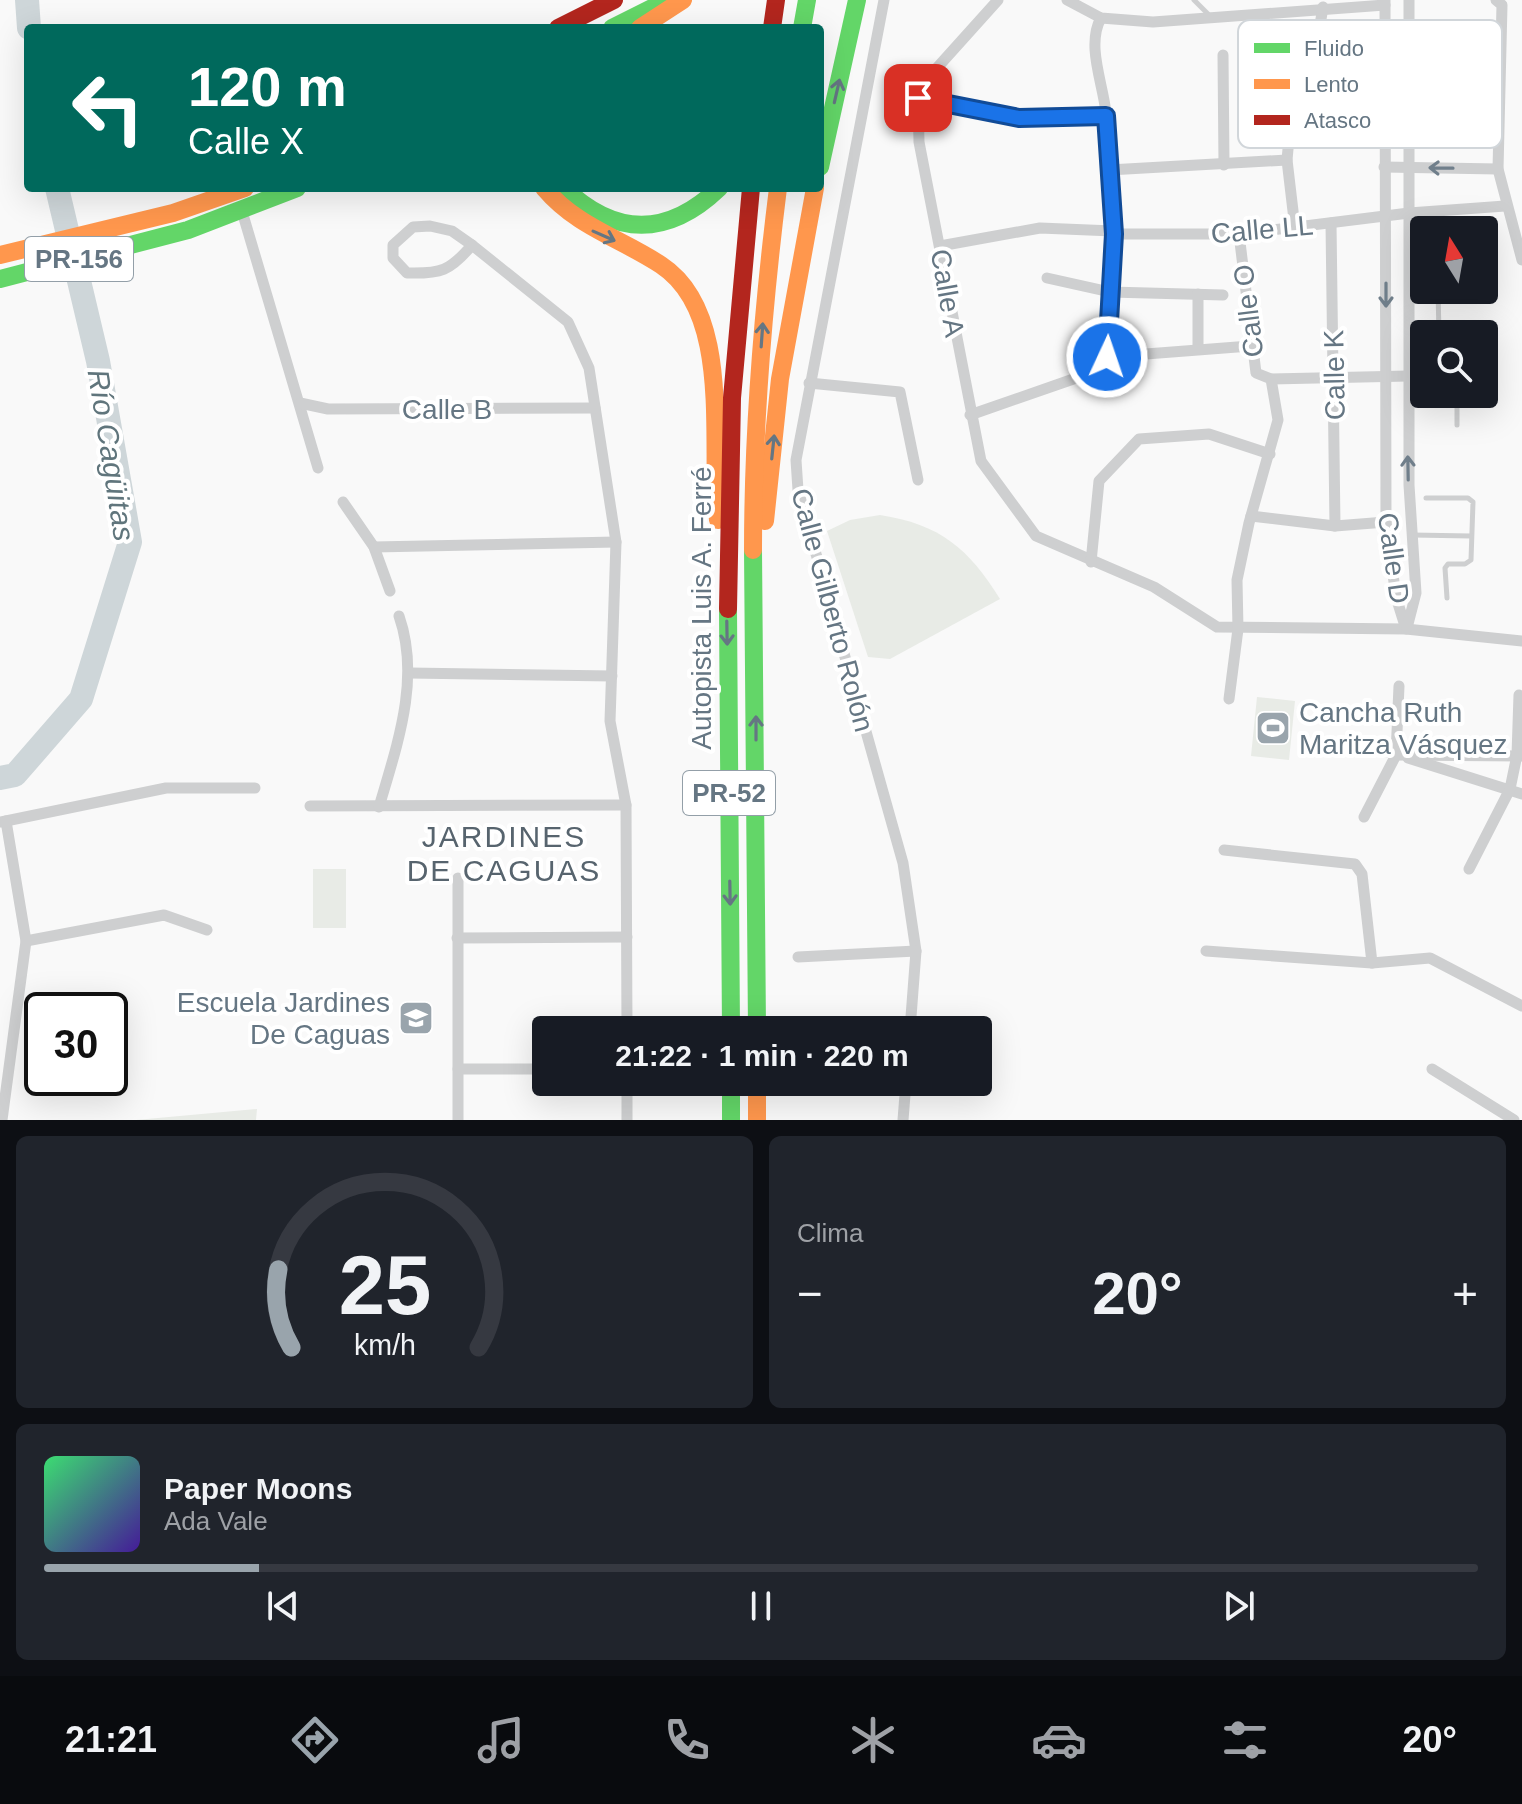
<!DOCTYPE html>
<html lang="es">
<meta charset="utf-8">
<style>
body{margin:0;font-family:Helvetica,sans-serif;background:#20242c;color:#f1f3f6;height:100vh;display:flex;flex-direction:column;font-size:30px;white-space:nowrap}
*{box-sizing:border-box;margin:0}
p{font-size:26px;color:#9ea1a6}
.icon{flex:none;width:44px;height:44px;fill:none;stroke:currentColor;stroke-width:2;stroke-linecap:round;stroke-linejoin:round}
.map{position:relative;height:1120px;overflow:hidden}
.side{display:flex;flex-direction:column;gap:16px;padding:16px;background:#0d0f14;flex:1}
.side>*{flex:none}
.hud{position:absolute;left:24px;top:24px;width:800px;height:168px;border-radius:8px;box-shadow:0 8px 32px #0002;background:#00695c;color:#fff;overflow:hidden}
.needle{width:52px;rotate:349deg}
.buttons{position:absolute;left:1410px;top:216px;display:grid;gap:16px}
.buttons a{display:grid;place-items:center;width:88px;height:88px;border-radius:8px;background:#171b24;box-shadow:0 8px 32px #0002;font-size:40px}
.speed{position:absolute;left:24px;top:992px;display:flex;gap:16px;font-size:40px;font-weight:700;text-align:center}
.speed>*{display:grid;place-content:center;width:104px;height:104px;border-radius:50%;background:#171b24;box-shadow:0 8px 32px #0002;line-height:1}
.speed .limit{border:4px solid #111;border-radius:12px;background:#fff;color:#111}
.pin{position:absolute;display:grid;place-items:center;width:68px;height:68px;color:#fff;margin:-34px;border-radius:16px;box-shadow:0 4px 12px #0006}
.me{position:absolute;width:88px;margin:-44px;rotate:3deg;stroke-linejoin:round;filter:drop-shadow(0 0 6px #0008)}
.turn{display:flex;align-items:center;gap:28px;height:168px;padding:0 32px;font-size:36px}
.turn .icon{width:104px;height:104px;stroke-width:2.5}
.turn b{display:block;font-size:56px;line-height:68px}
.big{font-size:60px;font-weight:800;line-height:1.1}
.side .widget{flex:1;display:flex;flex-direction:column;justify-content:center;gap:12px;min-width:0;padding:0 28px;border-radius:12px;background:#20242c}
.side .dial{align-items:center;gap:0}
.dial svg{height:208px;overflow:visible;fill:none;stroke:#363941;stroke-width:7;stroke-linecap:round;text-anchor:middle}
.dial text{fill:#f1f3f6;stroke:none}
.song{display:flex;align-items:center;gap:24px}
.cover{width:96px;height:96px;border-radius:12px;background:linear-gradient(135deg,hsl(140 70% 55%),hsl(260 70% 35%))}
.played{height:8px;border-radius:4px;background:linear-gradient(90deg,#99a4ac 15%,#363941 15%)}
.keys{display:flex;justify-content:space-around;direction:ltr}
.heat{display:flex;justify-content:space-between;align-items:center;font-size:44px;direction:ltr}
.side .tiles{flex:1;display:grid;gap:16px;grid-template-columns:1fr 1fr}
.widget:last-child{grid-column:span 2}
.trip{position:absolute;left:532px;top:1016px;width:460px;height:80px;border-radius:8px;background:#171b24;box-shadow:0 8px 32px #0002;font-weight:800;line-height:80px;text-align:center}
.dock{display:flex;height:128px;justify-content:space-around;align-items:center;background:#090b0e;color:#9ea1a6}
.dock .icon{width:56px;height:56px}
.dock .active{color:#99a4ac}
.dock b{font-size:36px;color:#f1f3f6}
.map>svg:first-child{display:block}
.green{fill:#e8ebe6}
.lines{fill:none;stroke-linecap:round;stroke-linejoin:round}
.river{stroke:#ced6d9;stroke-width:24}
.lane{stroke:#cecfd0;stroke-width:5}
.street{stroke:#cecfd0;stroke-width:11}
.fast{stroke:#63d668;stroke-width:18}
.slow{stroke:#ff974d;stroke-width:18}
.jam{stroke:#b3261e;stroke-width:18}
.oneway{stroke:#657683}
.oneway2{stroke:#707f8b}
.route-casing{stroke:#114b97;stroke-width:20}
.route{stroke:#1a73e8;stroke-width:14}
.labels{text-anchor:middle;stroke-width:8;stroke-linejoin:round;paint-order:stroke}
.shield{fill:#fff;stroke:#939fa8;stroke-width:2}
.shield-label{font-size:26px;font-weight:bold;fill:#657683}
.street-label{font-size:28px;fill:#657683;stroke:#fff}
.poi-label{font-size:28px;fill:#657683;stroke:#fff;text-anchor:start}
.water-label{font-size:30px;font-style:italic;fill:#60757c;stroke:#fff}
.neighbourhood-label{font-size:30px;letter-spacing:2px;fill:#57646e;stroke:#fff}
.key{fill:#fff;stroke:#d1d6da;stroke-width:2}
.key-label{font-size:22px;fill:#657683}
</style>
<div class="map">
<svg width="1522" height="1120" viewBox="0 0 1522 1120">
<rect width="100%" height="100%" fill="#f9f9f9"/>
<!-- green -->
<g class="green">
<path d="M880,515C940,524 969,549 1000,599L890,659L868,657L827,531L850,520Z"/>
<path d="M1257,697L1295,701L1289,760L1251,756Z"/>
<rect x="313" y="869" width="33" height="59"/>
<path d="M257,1109L256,1120H136Z"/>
</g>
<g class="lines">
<!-- river -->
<g class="river">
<path d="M27,0L29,28"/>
<path d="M0,778L15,775L81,699L130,542L98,361L57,188"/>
</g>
<!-- lane -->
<g class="lane">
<path d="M1194,0L1210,16"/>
<path d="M1438,290L1439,334"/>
<path d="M1409,376L1424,375"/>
<path d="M1457,425V394"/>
<path d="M1426,498H1468L1473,502L1471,560L1465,564H1448L1445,568L1447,598"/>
<path d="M1412,535L1471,536"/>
</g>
<!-- street -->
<g class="street">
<path d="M884,0L796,460L798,490L903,863L916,951L910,1030"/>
<path d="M998,0L927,79L918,98L919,142L981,461L1036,536L1154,587L1217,627L1406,629L1522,641"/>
<path d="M1067,0L1101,18L1153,22L1385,5"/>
<path d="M1385,0L1386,522L1396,597L1406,629"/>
<path d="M1496,0L1502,5L1498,169L1522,260"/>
<path d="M1223,55L1224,165"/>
<path d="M918,98L1019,118L1106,116"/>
<path d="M1384,167L1498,169"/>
<path d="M1109,170L1287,160"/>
<path d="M241,208L318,468"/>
<path d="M1331,223L1335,526"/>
<path d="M430,226L452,231L472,245C450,271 441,274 407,273L393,258V245L413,227Z"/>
<path d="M1295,228L1287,160L1295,73L1319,31L1323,7"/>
<path d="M1114,234H1239L1409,213L1505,206"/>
<path d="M472,245L568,322L589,368L616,542L610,721L626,805L627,1030"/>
<path d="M940,246L1040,228L1113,231"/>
<path d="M1047,278L1110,292L1223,295"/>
<path d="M1198,294V349"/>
<path d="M1107,357L1250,346"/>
<path d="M1271,379L1408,376"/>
<path d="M809,383L900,392L918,480"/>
<path d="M300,403L328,409L595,408"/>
<path d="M970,415L1082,376L1107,357C1111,276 1115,195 1106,113C1103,83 1086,45 1101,18"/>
<path d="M343,502L374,547L390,591"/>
<path d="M1251,516L1335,526L1386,522"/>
<path d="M374,547L616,542"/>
<path d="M1091,562L1099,481L1139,439L1209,434L1270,454"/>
<path d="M1407,628L1416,593L1409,485V0"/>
<path d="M409,673L612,676"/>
<path d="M1229,699L1238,629L1237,580L1249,523L1278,420L1271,379L1256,373L1239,234"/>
<path d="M1370,745L1396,755L1521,756"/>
<path d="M1408,758L1522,794"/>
<path d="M310,806L626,805"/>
<path d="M379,807C397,745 421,679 399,616"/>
<path d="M1364,817L1396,755L1399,686"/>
<path d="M1,822L166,788H255"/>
<path d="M1224,850L1355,864L1362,874L1372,963"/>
<path d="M1469,869L1510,789L1517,755L1519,695"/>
<path d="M457,938L627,937"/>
<path d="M26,941L164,915L207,930"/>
<path d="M1206,951L1372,963L1430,958L1522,1006"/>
<path d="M798,957L916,951"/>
<path d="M458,1069H546"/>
<path d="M1432,1069L1514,1120"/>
<path d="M627,1082V1120"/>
<path d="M2,1120L26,941L6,821"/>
<path d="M458,1120V878"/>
<path d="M903,1120L906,1082"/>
</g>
<!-- fast -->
<g class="fast">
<path d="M612,28L668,0"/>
<path d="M802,28L807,0"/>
<path d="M820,167L857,0"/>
<path d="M564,188C615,237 668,237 719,188"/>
<path d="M0,279L188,230L297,188"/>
<path d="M753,550L757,1030"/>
<path d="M728,609L731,1030"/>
<path d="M731,1082V1120"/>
</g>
<!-- slow -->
<g class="slow">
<path d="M640,28L683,0"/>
<path d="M544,188C577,227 620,238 661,265C734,313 709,445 718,520"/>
<path d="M0,255L173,213L245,188"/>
<path d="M765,521L780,379L815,188"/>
<path d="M753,550C753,429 763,308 778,188"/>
<path d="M757,1082V1120"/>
</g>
<!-- jam -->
<g class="jam">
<path d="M558,28L614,0"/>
<path d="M772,28L776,0"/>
<path d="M728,609L732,398L751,188"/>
</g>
</g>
<!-- one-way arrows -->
<defs><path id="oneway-shaft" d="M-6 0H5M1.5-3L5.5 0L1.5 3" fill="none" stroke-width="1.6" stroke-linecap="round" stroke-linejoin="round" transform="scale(2)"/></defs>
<g class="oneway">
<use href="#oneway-shaft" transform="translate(837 91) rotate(-77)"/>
<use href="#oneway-shaft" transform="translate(604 236) rotate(24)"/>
<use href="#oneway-shaft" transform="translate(762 335) rotate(-86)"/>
<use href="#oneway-shaft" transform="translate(773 447) rotate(-84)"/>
<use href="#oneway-shaft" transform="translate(727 633) rotate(89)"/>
<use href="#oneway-shaft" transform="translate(756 728) rotate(-90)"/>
<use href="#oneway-shaft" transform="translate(730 893) rotate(89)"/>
</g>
<g class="oneway2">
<use href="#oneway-shaft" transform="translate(1441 168) rotate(-179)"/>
<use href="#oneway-shaft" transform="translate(1386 295) rotate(90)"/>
<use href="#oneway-shaft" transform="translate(1408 468) rotate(-91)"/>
</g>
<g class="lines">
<!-- route casing -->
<g class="route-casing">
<path id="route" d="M918,98L1019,118L1106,116L1114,234L1107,357"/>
</g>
<!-- route -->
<use href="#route" class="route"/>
</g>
<!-- icons -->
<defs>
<g id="stadium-square" transform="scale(1.8)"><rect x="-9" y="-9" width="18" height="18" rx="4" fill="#99a4ac" stroke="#fff"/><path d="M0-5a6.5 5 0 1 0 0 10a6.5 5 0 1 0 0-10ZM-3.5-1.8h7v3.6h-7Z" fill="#fff"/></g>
<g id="school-square" transform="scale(1.8)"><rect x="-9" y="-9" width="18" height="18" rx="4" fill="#99a4ac" stroke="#fff"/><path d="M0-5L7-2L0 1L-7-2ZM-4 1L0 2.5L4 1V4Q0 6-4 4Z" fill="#fff"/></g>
</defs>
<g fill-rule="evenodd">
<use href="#stadium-square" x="1273" y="728"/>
<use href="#school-square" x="416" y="1018"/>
</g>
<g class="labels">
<!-- shield labels -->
<g class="shield">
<rect x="25" y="237" width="108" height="44" rx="6"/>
<rect x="683" y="771" width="92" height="44" rx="6"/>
</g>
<g class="shield-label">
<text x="79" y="268">PR-156</text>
<text x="729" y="802">PR-52</text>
</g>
<!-- street labels -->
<g class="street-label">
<text transform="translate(1262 229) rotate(-5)" y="10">Calle LL</text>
<text transform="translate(948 293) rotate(80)" y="10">Calle A</text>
<text transform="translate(1248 311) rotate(-97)" y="10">Calle O</text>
<text transform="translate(1334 375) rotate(-91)" y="10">Calle K</text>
<text x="447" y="419">Calle B</text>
<text transform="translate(1394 558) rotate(82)" y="10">Calle D</text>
<text transform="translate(701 608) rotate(-90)" y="10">Autopista Luis A. Ferré</text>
<text transform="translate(833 610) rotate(75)" y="10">Calle Gilberto Rolón</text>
</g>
<!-- poi labels -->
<g class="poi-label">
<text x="1299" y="722">Cancha Ruth<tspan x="1299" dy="32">Maritza Vásquez</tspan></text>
<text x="390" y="1012" text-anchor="end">Escuela Jardines<tspan x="390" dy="32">De Caguas</tspan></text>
</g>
<!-- water labels -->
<g class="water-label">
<text transform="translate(111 455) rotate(81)" y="10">Río Cagüitas</text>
</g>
<!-- neighbourhood labels -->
<g class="neighbourhood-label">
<text x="504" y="847">JARDINES<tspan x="504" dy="34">DE CAGUAS</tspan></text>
</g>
</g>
<!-- legend -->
<rect x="1238" y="20" width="264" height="128" rx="12" class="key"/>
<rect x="1254" y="43" width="36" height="10" fill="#63d668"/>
<rect x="1254" y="79" width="36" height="10" fill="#ff974d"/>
<rect x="1254" y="115" width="36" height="10" fill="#b3261e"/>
<g class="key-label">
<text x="1304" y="56">Fluido</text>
<text x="1304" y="92">Lento</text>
<text x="1304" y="128">Atasco</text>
</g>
</svg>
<div class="buttons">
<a><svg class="needle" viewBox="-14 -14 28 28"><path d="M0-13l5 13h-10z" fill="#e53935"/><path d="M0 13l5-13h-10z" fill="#9ea1a6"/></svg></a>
<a><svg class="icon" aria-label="search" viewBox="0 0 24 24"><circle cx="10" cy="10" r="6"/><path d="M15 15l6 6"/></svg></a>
</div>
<div class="speed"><div class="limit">30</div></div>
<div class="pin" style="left:918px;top:98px;background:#d93025"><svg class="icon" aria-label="arrive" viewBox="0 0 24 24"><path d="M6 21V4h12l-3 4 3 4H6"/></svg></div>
<svg class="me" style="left:1107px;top:357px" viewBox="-20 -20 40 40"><circle r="17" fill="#1a73e8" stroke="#fff" stroke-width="3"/><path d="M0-11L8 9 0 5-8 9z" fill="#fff"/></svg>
<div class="trip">21:22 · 1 min · 220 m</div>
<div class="hud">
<div class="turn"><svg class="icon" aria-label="left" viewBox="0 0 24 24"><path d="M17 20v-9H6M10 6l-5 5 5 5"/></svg><div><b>120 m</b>Calle X</div></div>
</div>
</div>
<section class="side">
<div class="tiles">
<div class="widget dial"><svg viewBox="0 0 100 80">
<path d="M14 69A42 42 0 1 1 86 69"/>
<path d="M14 69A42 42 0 0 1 9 39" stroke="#99a4ac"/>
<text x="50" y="56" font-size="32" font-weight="700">25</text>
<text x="50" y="72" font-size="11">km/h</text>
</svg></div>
<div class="widget"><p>Clima</p>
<div class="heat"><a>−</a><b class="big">20°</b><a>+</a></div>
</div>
<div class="widget">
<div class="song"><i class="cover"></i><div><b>Paper Moons</b><p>Ada Vale</p></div></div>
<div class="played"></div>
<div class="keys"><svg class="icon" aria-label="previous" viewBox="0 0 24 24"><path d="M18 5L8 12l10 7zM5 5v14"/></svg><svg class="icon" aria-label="pause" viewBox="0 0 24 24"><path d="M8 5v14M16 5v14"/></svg><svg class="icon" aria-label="next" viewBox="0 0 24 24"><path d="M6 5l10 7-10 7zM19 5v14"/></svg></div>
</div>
</div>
</section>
<nav class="dock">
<b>21:21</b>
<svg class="icon active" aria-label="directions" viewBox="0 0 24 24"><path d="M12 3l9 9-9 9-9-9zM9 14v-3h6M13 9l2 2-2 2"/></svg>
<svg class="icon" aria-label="music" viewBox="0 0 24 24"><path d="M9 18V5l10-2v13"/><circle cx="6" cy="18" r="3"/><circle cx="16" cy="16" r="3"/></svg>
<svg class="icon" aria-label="phone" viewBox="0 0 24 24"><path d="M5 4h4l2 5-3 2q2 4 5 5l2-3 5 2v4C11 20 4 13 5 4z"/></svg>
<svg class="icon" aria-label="climate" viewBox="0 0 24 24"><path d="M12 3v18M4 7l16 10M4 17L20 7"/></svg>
<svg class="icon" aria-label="car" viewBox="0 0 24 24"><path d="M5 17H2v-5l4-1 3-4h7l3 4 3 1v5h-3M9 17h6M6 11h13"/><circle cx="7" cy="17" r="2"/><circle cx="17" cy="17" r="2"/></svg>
<svg class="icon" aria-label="filters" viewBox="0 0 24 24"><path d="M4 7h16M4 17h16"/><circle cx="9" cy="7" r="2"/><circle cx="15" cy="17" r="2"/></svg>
<b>20°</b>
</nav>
